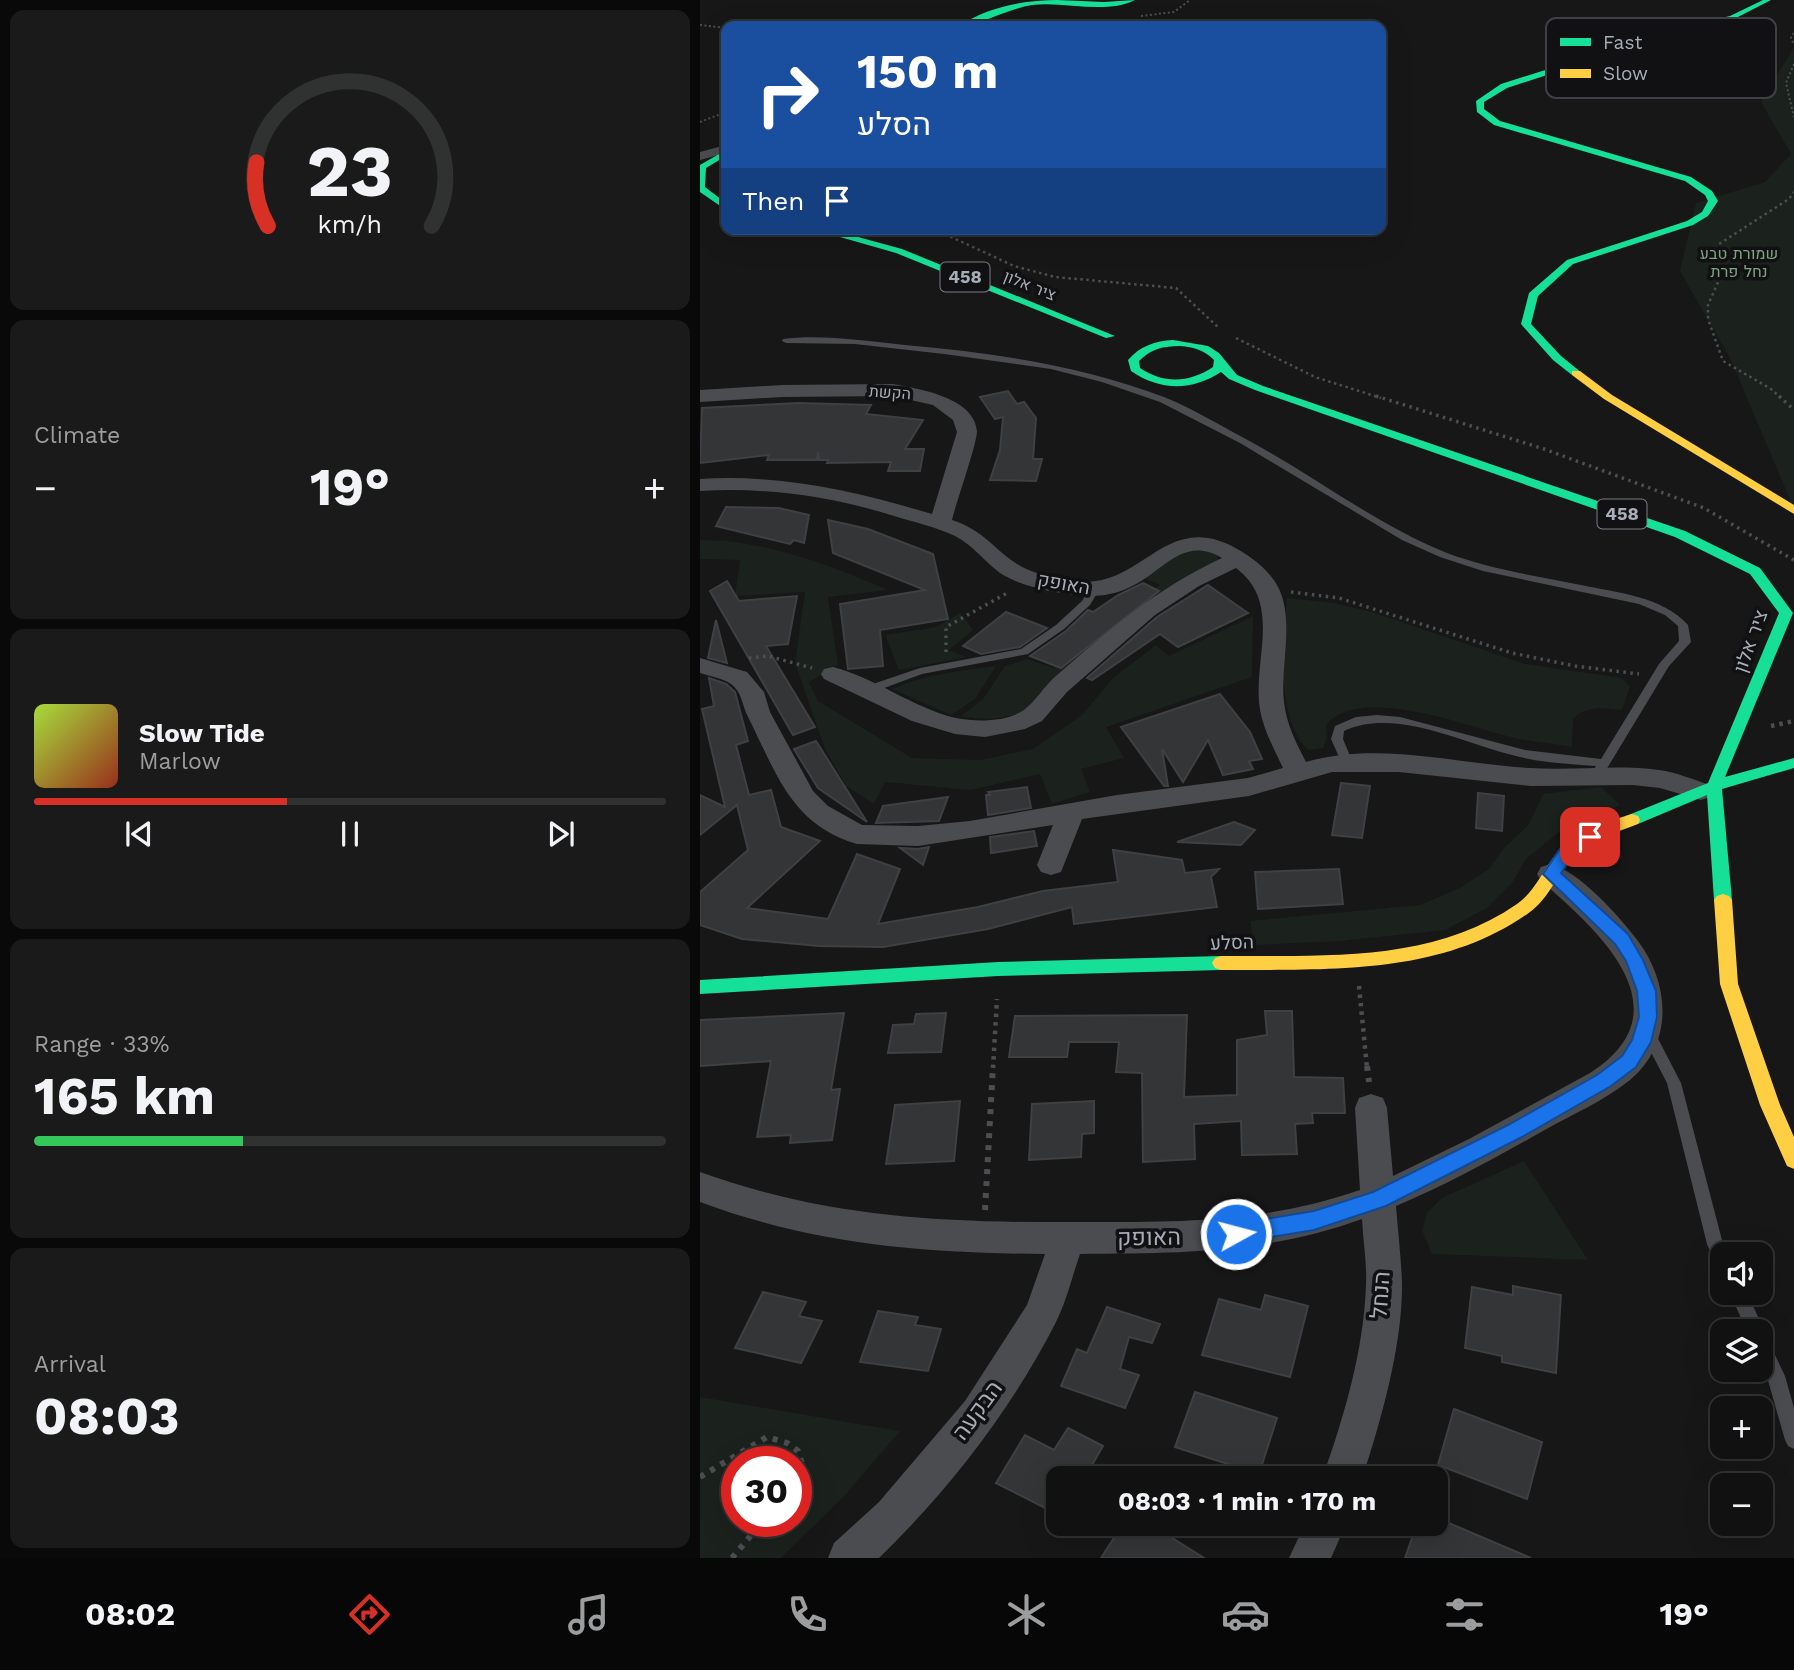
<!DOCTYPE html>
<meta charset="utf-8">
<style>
body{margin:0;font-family:"Work Sans",Heebo,sans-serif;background:#1a1a1a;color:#f1f3f6;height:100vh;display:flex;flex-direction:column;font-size:26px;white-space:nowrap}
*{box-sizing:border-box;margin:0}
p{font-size:23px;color:#9c9d9f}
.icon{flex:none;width:38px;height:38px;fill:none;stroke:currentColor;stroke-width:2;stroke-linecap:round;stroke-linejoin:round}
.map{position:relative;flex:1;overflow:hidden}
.details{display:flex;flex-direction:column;gap:10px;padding:10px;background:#090909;width:700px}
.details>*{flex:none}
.top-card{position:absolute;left:21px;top:21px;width:665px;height:214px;border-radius:14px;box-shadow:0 7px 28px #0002,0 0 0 2px #303131;background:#1a4fa0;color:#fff;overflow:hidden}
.fabs{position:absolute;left:1010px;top:1242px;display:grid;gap:14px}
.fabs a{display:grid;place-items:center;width:63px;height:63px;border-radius:14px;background:#111;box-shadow:0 7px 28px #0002,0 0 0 2px #303131;font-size:35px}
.speed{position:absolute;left:21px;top:1446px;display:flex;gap:14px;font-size:35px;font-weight:700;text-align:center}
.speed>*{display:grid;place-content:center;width:91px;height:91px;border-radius:50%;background:#111;box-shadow:0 7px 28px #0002,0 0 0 2px #303131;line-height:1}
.speed .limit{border:10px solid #d22;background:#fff;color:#111}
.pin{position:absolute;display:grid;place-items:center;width:60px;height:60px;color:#fff;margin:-30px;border-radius:14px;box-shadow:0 4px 10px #0006}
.me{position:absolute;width:77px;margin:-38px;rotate:83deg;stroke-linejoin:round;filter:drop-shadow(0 0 5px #0008)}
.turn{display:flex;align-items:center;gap:24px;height:147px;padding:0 21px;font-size:32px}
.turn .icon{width:91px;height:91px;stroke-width:2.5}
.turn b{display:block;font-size:49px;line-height:60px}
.then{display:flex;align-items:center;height:66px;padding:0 21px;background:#0003;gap:14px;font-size:26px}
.big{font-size:52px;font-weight:700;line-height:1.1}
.details .card{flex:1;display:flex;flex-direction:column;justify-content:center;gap:10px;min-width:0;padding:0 24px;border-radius:14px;background:#1a1a1a}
.details .dial{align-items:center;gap:0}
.dial svg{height:182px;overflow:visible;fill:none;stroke:#303131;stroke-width:7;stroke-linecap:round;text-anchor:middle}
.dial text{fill:#f1f3f6;stroke:none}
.song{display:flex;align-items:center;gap:21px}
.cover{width:84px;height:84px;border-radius:10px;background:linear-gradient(135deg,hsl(80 70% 55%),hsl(10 70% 35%))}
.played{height:7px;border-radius:4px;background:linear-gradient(90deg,#d93025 40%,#303131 40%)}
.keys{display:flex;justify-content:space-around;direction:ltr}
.heat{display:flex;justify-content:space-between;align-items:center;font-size:38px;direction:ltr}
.charge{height:10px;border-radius:5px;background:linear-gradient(90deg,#34c759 33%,#303131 0)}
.trip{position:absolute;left:346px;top:1466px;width:402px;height:70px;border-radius:14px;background:#111;box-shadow:0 7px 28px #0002,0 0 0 2px #303131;font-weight:700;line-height:70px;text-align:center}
.tab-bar{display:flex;height:112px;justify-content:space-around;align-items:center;background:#070707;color:#9c9d9f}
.tab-bar .icon{width:49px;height:49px}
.tab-bar .on{color:#d93025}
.tab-bar b{font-size:32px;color:#f1f3f6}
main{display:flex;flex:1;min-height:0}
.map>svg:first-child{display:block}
.green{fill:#1b211c;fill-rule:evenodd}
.building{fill:#343537;stroke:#3f4043;stroke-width:2}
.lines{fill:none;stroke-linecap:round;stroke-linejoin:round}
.path-far4{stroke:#4d4e52;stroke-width:2;stroke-dasharray:2 2.5;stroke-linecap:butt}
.path-far3{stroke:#4d4e52;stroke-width:2.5;stroke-dasharray:2.5 3.5;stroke-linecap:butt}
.path-far2{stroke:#4d4e52;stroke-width:3.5;stroke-dasharray:2.5 4.5;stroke-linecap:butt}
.path-far1{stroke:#4d4e52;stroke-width:4.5;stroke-dasharray:3.5 5;stroke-linecap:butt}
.path{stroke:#4d4e52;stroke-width:6;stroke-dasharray:5 7;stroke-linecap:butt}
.lane{fill:#4b4c50;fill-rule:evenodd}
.street{fill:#4b4c50;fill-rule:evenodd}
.fast{fill:#16e098;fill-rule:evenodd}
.slow{fill:#ffcf43;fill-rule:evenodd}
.route{fill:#1a73e8;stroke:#114b97;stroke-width:2}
.labels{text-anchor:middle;stroke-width:7;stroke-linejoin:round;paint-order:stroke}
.far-park-label{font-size:16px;fill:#7fa381;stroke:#111113}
.far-street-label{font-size:16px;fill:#a8adb8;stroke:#111113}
.shield{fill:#111113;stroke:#7b7e86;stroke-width:2}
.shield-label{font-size:18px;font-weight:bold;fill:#a8adb8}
.street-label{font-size:19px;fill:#a8adb8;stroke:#111113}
.near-street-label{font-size:23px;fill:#a8adb8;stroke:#111113}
.key{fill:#111113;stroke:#3e4045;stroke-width:2}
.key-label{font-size:19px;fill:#a8adb8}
</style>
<main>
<section class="details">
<div class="card dial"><svg viewBox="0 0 100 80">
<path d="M14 69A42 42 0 1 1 86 69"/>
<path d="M14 69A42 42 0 0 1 9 41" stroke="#d93025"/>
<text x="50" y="56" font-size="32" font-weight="700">23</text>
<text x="50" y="72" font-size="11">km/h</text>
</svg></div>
<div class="card"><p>Climate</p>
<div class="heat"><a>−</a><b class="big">19°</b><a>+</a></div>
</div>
<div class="card">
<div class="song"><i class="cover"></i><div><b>Slow Tide</b><p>Marlow</p></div></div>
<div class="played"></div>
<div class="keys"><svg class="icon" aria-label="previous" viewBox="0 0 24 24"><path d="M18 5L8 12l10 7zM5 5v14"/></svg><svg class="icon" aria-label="pause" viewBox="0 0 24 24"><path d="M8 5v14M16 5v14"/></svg><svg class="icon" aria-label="next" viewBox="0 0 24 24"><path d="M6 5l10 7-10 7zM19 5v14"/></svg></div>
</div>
<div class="card"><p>Range · 33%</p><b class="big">165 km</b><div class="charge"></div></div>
<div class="card"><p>Arrival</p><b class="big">08:03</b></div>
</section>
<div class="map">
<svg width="1094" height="1558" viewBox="0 0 1094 1558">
<rect width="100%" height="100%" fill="#171717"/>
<!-- green -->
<g class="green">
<path d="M1094,47V509L1030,358L980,271L996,203L1065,182L1091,154L1061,102Z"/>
<path d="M0,540C61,539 133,566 188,590L128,597L138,665L109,682L118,701L212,758L280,760L333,749L382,715L413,678L456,645L469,656L553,616L552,677L406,727L424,758L381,769L390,792L352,804L340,774L271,790L185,782L174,804L146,786L125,749L95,663L105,592L35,596L40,560L0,559Z"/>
<path d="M490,550L515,551L519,560L469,589L327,711C304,719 285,721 261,716L283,699L305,666L327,659L354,668L413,619L460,585L444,578L476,556Z"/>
<path d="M587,598L634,603L672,612L825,664L922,678L930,687L922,710C903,708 889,705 873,718L872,747C851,743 828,742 807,736C764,725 658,684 626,725L627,737L623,748L608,750C575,718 583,640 587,598Z"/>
<path d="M260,613L273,630L249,650L267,657L199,670L185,635L236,627Z"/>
<path d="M296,666L275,699L251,715L192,689C225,674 260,671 296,666Z"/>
<path d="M901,787L920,805L859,832L826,859L812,883L787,908L745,930L641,941L554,945L550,921L720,905L760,888L789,869L805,847L829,824L843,794Z"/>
<path d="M824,1161L888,1260L732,1254L722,1231L727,1213L742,1198Z"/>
<path d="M0,1397L200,1431L145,1495L81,1558H0ZM37,1461H96V1521H37Z"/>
</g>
<!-- building -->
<g class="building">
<path d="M308,391L317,404L324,402L336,418L333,459H342L336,481L290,480L300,450L303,417L295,419L280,397Z"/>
<path d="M98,403L171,405L166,414L223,420L205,449H224L220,471H188L191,462L127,463L128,460H119L118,452L117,460H67L69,455L0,463L2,408Z"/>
<path d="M26,507L79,508L109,515L104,543L94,540L90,544L16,526Z"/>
<path d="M128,520L168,529L233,554L248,619L180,630L183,666L148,669L140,604L225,590L133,553Z"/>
<path d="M27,581L39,601L97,596L88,644L66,646L115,727L93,735L10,591Z"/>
<path d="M443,583L459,591L361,668L330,656L366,631L388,610L393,612L418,595Z"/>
<path d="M508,585L548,613L478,647L460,634L392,680L387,678L457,617Z"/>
<path d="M306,612L347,628L320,647L281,654L263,646Z"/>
<path d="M16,620L27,663L8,658Z"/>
<path d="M9,678L26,684L35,692L48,741L36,745L49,795L71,790L81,827L120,841L47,908L128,919L157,854L200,869L178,924L278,907L343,891L418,882L413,850L482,860L485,873L519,869L511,877L517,907L374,924L372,907L288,929L183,947L119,946L42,939L0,925V892L48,850L37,805L0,835V795L25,807L2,709L14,706Z"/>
<path d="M520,694L550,732L562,759L549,761L553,769L523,775L508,740L483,782L462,749L468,786H464L421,727Z"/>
<path d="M116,741L167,822L118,788L94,749Z"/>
<path d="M641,783L670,786L662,838L632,835Z"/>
<path d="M327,787L331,808L288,815L286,795H290L288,792Z"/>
<path d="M778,793L804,796L802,831L776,828Z"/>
<path d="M248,797L239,821L176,823L183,806Z"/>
<path d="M534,822L555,830L541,845L477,842Z"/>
<path d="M334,831L337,846L291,853L290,837Z"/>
<path d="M229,847L223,865L200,848L218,849Z"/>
<path d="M639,869L643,904L558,909L555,872Z"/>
<path d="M565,1011H592L594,1077L643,1078L645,1113H612L613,1123L595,1124L597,1154L542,1155L541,1121L494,1124L495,1159L443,1162L442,1073L416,1072L419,1042H369L367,1057H309L315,1016L487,1015L484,1097L537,1095V1040L567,1035Z"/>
<path d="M144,1013L131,1090L140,1089L132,1140L90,1143L91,1135L57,1137L71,1061L0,1066V1020Z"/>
<path d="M246,1013L241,1052L188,1053L193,1025L214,1024L216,1014Z"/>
<path d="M260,1101L254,1161L186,1164L195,1105Z"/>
<path d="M394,1101V1133L382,1134L381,1157L329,1160L332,1104Z"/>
<path d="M813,1286L861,1295L856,1373L802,1362V1356L765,1348L772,1287L813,1295Z"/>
<path d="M63,1292L106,1302L99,1316L122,1321L101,1363L35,1348Z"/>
<path d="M565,1295L608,1306L590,1377L502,1355L519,1299L561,1310Z"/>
<path d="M407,1307L460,1324L452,1343L429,1337L420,1369L439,1375L425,1408L361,1386L377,1349L387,1353Z"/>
<path d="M178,1311L218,1317L215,1325L241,1329L228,1371L160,1362Z"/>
<path d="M495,1392L577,1418L559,1474L475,1447Z"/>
<path d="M754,1409L842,1442L827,1499L738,1465Z"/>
<path d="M368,1428L403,1446L384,1479H359V1515L296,1483L325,1435L354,1450Z"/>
<path d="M737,1518L831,1558H705L717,1524H737Z"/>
<path d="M423,1524H450L504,1558H401Z"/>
</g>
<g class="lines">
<!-- path-far4 -->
<g class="path-far4">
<path d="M441,16L474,12L490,0"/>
<path d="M0,25L26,28"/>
<path d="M343,26L355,23"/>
<path d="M1094,33L1091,38L1094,45"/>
<path d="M1094,64L1086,83L1094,117"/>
<path d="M0,122L26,112"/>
</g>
<!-- path-far3 -->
<g class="path-far3">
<path d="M234,229L314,266L355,277L476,288L519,328"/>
<path d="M536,338L615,377L681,398"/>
<path d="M1081,398L1071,389L1023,361L1008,319V305L1022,273L1019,244L1089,199L1094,192"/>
</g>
<!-- path-far2 -->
<g class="path-far2">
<path d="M676,396L844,449L1004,508L1094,560"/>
<path d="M1079,396L1094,410"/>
<path d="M591,592L639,598L812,653L875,666L939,674"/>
<path d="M246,652V627L309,592"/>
<path d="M49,658L68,656L112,668"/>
</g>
<!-- path-far1 -->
<g class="path-far1">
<path d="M1071,726L1094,721"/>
<path d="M659,986L667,1068"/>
<path d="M293,1068L297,999"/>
</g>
<!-- path -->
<g class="path">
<path d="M667,1066L669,1082"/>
<path d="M285,1210L293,1066"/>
<path d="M0,1477L67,1437L87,1443L98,1451L102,1464L96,1484"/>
<path d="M32,1558L63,1521"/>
</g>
<!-- lane -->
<g class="lane">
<path d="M83,339C120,334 167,341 205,345C294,353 380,365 464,397C491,408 518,424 544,438C612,474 675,524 747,553C790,569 836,576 881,585C918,593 962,596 988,625L991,642L969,666L900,780L896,781L890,777L896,766C870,764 843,763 816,756C764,744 696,707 644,731L643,739L653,763L651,766H643L631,739L635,726L656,717L677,715L700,717L825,750L901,759L959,664L979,641L978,626L965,615L939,604L783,571L740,557L702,540L540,443L460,402L402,382L351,369L244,354L155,344L86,343L82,341Z"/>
<path d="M394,587L399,590L390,605L364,629L328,654L222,674L168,694L162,690L164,687L220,668L321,649L356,625L382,601L390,588Z"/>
<path d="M947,1025L952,1027L981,1083L1023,1244L1028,1255H1022V1268L1016,1265L1007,1244L967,1083L940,1031L942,1027Z"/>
<path d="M1030,1293H1047L1065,1332L1063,1335L1066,1336L1085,1376L1094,1408V1449L1088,1446L1085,1440L1067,1377L1060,1362V1332H1047Z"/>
</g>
<!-- street -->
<g class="street">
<path d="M26,145V153L0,160V152Z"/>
<path d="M193,384C219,389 274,397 277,431C277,444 256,503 252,520C285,531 291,547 317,564C333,574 354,578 373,581C443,592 464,506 539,550C556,560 572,573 580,591C594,626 580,666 584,702C586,723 596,743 606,762C678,741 757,764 830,768C873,771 916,764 959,770C976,772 994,780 1010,785L1014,791L1010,797L1001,800L960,788L933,785L831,786L699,772H632L549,796L382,819L361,872L351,875L341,872L337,865L353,825L218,846L157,844C91,825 76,772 48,717C42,705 42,692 31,684C23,678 9,676 0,673V658L47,672L64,692L70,712L113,791L128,806L162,825L218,826L270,821L417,795L548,778L583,768C573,747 561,725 559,702C555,655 581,602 536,568L499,586L455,615L367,692L342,721L325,729L285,737L255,734L212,721L124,679L121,674L124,669L133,667C176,678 213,708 256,718C277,722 306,722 324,710C336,701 345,685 357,675C413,627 454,590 522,558C482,534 462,574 428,588C411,596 394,597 376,595C352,592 320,586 300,573C284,561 273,545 255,536C236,527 214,522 194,516C130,496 67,487 0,491V479C81,474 155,491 232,514L257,432L253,420L233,405L193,396L82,397L0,402V390L82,385Z"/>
<path d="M851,864C880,872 920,917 938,941C970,984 974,1043 930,1080C904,1101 871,1115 843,1131C795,1158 746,1185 696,1206C698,1232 701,1257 702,1282C703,1344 681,1421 662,1479H622C644,1417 664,1350 666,1284C667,1263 663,1241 662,1219C565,1254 481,1253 380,1254C372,1277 366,1303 355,1324C311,1410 248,1491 179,1558H128L134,1543L179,1502L265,1401L327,1305L345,1254C222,1253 116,1245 0,1202V1172C130,1219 251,1223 387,1222C485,1222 567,1222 660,1190L655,1108L659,1098L671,1094L683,1098L687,1108L693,1176L769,1139L890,1073C988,1010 899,931 841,881L837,874L841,867Z"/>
<path d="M605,1524H646L631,1558H589Z"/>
</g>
<!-- fast -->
<g class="fast">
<path d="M357,0L404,2L435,0C405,15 365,1 332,5C310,8 276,27 259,26C287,7 325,0 357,0Z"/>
<path d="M1063,0H1071L1034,19L979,32L807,88L784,102V109L800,121L991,177L1012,191L1018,201L1008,216L993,225L873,264L838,296L831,324L861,356L882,373L872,375L853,360L821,324L829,293L867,260L987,221L1002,212L1008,201L1005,195L985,181L794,125L777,112L776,101L801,84L975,29L1030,16Z"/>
<path d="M26,150V156L6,168L5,187L26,203V210L0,192V165Z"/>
<path d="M112,229H129L202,249L415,336L406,338L196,253Z"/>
<path d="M473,340L508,346L519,353L537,375L563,386L985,531L1060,568L1093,613L1025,777L1094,758V768L1022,789L1032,900L1029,904H1017L1014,900L1007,795L938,824H926L924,820L926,816L1008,783L1079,613L1050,574L975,537L555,390L529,379L521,372C492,391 460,391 431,371L428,360C440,346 455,341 473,340ZM480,346C494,347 504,350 514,360L513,367C489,383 464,384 440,368L439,361C451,349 463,346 480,346Z"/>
<path d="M521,956L527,958L530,963L527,968L521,970L298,976L0,994V980L298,962Z"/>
</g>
<!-- slow -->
<g class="slow">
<path d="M872,371H880L912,395L1094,505V514L904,399L872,375Z"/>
<path d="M932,814L938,816L940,820L938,824C914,833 885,842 868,862C855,879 848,899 830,912C740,977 626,969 521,970L515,968L512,963L515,958L521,956C622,955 730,964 817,904C834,892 841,874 853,858C871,835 905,822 932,814Z"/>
<path d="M1023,894L1029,896L1032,900L1038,984L1080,1105L1094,1137V1169L1087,1166L1060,1105L1020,984L1014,900L1017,896Z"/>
</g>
</g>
<!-- route -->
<path class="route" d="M890,832L896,833L898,837L896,841L872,858L861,873L928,934L943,960L956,991L957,1017L951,1042L936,1067L911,1086L822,1137L686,1206L614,1230L536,1243L529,1240L525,1234L529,1227L536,1224L614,1211L673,1192L808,1125L897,1075L922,1056L932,1040L939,1017L937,991L926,961L915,944L843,874L860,849Z"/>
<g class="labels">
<!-- far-park labels -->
<g class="far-park-label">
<text x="1039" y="259">שמורת טבע<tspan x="1039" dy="18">נחל פרת</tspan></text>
</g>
<!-- far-street labels -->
<g class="far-street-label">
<text transform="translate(330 285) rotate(22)" y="6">ציר אלון</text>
<text transform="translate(190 392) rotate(4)" y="6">הקשת</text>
</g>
<!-- shield labels -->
<g class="shield">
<rect x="240.5" y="262.5" width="49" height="29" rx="5"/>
<rect x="897.5" y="499.5" width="49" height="29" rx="5"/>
</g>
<g class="shield-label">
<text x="265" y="283">458</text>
<text x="922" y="520">458</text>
</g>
<!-- street labels -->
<g class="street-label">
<text transform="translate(364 583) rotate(10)" y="7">האופק</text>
<text transform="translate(1050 641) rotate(-70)" y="7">ציר אלון</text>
<text transform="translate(532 942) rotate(-2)" y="7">הסלע</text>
</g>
<!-- near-street labels -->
<g class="near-street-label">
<text transform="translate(449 1237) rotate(-1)" y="8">האופק</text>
<text transform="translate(680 1295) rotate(-86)" y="8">הנחל</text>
<text transform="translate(277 1410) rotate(-54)" y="8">הבקעה</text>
</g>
</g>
<!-- legend -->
<rect x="846" y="18" width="230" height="80" rx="10" class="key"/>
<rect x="860" y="38" width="31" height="8" fill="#16e098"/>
<rect x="860" y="69" width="31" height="9" fill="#ffcf43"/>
<g class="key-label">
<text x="903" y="49">Fast</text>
<text x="903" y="80">Slow</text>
</g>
</svg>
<div class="fabs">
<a><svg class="icon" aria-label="sound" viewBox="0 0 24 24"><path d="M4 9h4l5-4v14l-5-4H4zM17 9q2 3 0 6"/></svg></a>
<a><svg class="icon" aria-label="layers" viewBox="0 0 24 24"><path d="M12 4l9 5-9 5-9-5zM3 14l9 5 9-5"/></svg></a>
<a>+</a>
<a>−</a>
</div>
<div class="speed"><div class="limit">30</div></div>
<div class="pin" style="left:890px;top:837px;background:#d93025"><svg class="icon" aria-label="arrive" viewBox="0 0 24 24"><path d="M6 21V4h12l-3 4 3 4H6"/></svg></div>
<svg class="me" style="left:536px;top:1234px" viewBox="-20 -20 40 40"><circle r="17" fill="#1a73e8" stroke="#fff" stroke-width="3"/><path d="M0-11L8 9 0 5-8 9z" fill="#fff"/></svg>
<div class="trip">08:03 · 1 min · 170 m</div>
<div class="top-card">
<div class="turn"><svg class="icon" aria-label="right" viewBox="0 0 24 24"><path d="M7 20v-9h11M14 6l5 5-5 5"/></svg><div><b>150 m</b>הסלע</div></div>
<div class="then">Then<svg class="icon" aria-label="arrive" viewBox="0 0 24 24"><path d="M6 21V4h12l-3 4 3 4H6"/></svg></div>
</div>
</div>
</main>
<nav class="tab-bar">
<b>08:02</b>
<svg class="icon on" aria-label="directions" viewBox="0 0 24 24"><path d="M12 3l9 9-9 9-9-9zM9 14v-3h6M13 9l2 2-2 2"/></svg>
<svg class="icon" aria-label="music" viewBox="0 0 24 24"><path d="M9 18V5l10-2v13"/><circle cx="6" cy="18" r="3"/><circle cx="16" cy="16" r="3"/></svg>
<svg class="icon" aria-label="phone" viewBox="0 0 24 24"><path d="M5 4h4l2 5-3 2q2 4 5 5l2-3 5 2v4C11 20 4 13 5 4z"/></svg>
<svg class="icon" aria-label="climate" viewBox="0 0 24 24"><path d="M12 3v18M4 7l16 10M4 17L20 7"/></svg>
<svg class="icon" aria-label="car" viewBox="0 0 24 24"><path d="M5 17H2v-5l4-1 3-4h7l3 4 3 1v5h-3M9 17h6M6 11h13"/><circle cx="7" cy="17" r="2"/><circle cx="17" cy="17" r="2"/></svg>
<svg class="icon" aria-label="filters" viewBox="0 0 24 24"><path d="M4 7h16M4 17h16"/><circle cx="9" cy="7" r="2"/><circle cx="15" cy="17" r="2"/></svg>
<b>19°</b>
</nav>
